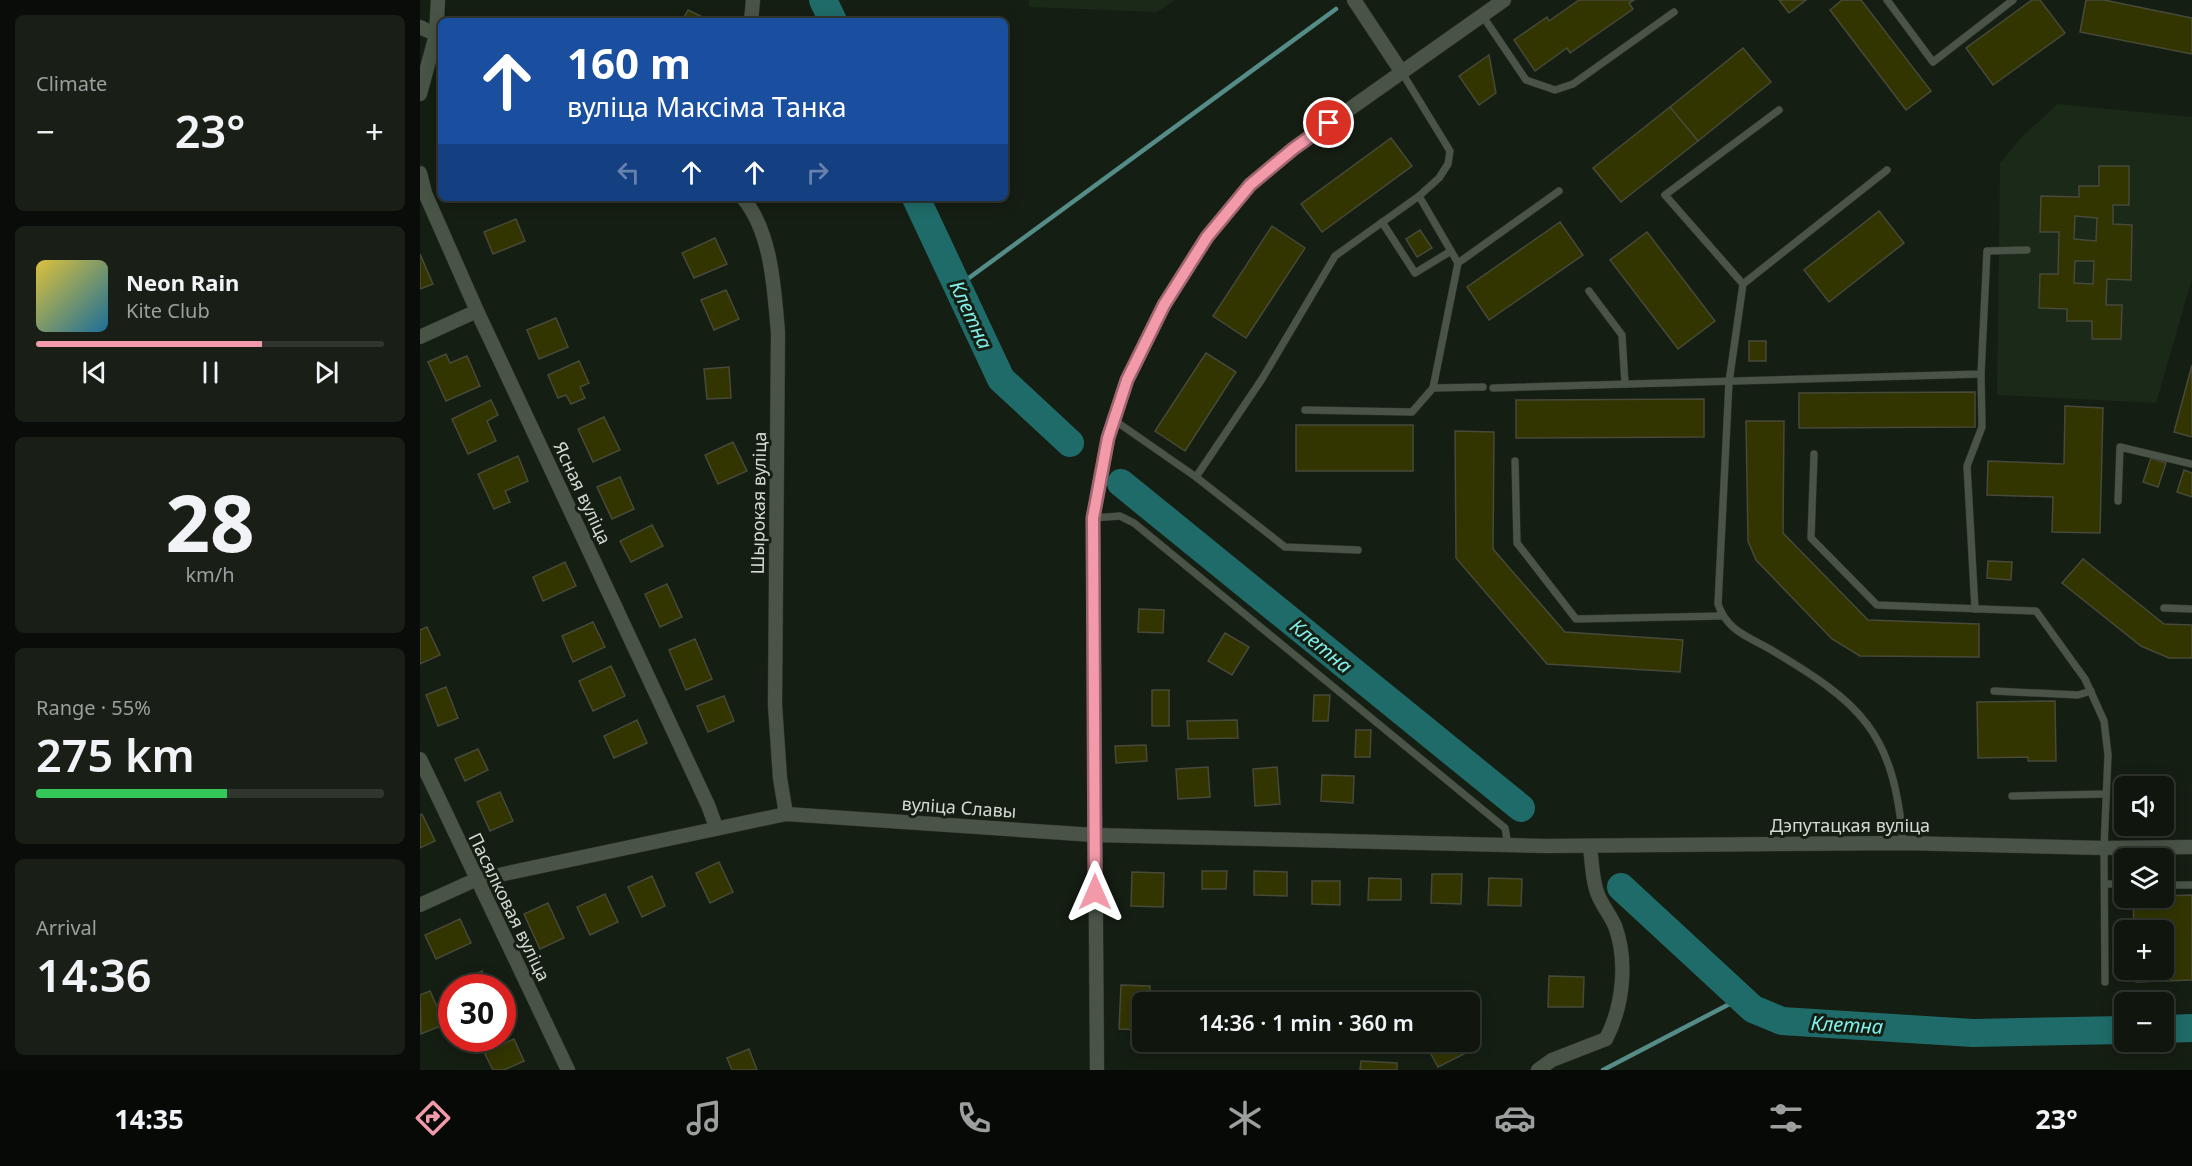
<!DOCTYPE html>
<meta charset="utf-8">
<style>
body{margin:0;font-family:"Noto Sans",sans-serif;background:#191f17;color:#f1f3f6;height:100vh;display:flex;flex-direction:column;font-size:22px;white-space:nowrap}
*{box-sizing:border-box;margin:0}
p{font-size:20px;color:#9c9f9e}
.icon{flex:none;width:33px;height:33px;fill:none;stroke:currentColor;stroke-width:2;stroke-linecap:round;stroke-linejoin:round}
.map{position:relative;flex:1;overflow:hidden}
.side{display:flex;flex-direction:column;gap:15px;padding:15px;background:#090c08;width:420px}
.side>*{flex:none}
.top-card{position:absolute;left:18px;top:18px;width:570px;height:183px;border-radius:9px;box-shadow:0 3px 15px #0003,0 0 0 2px #30352e;background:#1a4fa0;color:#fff;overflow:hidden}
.buttons{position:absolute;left:1694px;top:776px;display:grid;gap:12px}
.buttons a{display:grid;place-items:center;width:60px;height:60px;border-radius:9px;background:#10160e;box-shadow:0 3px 15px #0003,0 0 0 2px #30352e;font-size:30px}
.speed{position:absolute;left:18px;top:974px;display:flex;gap:12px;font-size:30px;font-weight:700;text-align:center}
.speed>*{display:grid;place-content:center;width:78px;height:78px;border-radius:50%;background:#10160e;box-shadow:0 3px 15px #0003,0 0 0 2px #30352e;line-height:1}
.speed .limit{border:9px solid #d22;background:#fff;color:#111}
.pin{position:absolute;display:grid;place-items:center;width:51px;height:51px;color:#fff;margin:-26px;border:3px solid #fff;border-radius:50%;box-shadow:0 2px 6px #0007}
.me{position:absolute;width:66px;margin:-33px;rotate:0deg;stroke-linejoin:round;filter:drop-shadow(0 0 4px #0008)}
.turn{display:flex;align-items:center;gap:21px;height:126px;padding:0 30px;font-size:27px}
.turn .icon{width:78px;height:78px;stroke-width:2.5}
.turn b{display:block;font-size:42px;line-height:51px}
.lanes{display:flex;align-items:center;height:57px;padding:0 30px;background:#0003;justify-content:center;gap:30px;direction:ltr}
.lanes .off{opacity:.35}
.big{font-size:45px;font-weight:600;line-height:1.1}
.side .widget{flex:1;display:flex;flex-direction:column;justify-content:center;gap:9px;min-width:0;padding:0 21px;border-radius:9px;background:#191f17}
.side .dial{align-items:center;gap:0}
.dial b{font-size:78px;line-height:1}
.song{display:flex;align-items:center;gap:18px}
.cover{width:72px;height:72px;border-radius:9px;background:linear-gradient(135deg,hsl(50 70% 55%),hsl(200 70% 35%))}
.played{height:6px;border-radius:3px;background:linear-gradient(90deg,#f39aaa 65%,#30352e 65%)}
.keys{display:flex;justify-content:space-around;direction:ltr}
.heat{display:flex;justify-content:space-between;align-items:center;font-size:33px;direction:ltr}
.charge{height:9px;border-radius:4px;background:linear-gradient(90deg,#34c759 55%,#30352e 0)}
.trip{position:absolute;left:712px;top:992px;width:348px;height:60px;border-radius:9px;background:#10160e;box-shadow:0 3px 15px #0003,0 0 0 2px #30352e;font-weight:600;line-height:60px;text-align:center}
.menu{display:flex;height:96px;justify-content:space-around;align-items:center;background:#060906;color:#9c9f9e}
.menu .icon{width:42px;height:42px}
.menu .selected{color:#f39aaa}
.menu b{font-size:27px;color:#f1f3f6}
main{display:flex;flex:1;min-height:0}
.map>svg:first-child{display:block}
.built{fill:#1b2918}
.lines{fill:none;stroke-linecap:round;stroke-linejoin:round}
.stream{stroke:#558c88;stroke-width:4.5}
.river{stroke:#1f6b69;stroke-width:28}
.building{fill:#323500;stroke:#474939;stroke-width:1.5;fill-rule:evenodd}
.service-casing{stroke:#313630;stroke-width:8}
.minor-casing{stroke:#313630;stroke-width:15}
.service{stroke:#495447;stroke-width:7}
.minor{stroke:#495447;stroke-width:14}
.route-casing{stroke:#9e646e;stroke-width:15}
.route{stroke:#f39aaa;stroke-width:10}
.labels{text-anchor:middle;stroke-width:6;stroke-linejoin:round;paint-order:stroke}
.street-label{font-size:18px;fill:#d4dad2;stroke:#151e13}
.water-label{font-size:20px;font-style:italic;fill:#81f0ec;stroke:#151e13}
</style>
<main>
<section class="side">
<div class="widget"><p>Climate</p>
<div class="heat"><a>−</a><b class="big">23°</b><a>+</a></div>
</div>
<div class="widget">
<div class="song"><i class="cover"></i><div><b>Neon Rain</b><p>Kite Club</p></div></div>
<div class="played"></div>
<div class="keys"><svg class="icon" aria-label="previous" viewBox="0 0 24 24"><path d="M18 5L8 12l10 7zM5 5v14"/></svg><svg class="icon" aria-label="pause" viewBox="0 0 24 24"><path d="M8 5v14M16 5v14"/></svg><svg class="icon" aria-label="next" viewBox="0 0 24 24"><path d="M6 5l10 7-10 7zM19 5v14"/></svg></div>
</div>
<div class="widget dial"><b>28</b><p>km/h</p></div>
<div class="widget"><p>Range · 55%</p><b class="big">275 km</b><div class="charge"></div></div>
<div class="widget"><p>Arrival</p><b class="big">14:36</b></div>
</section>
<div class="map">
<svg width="1772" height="1070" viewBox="0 0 1772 1070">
<rect width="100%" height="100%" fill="#151e13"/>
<!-- built -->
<g class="built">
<path d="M609,0H755L737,12L609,7Z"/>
<path d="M1637,104L1772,117V279L1736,403L1577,395L1580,163L1600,139Z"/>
</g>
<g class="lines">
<!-- stream -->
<g class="stream">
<path d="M538,286L916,9"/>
<path d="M1183,1070L1321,998"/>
</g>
<!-- river -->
<g class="river">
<path d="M403,0L413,21"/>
<path d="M496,198L581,379L650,443"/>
<path d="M701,483L1101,808"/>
<path d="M1201,887L1333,1009L1362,1021L1553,1033L1704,1030"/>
<path d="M1743,1029L1772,1028"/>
</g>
</g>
<!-- building -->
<g class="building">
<path d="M1159,0H1214L1209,3L1213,9L1150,53L1147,48L1115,71L1094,40L1127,17L1129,21Z"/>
<path d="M1359,0H1386L1369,13Z"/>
<path d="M1422,0H1441L1511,91L1486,110L1410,10Z"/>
<path d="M1612,0H1620L1645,33L1573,85L1546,48Z"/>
<path d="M1666,0H1684L1772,18V54L1660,32Z"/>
<path d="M268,10L291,21H262Z"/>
<path d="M1323,48L1351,82L1278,141L1250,107Z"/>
<path d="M1069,55L1076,93L1059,105L1039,76Z"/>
<path d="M1250,107L1278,141L1201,202L1173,168Z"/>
<path d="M971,138L992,166L902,232L881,204Z"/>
<path d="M1679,166H1709V205H1693V224L1712,225L1711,280L1687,279L1686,305H1702L1701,339H1672V321H1647V309L1619,308L1620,274H1638L1639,232H1620L1621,196L1659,197V186H1679ZM1655,216L1677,218L1676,241L1654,239ZM1655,261H1674L1673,284L1654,283Z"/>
<path d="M1459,211L1484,243L1409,302L1384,270Z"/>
<path d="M96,219L105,241L73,254L64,232Z"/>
<path d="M1140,222L1163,255L1069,320L1047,287Z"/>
<path d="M852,226L885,248L826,338L793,316Z"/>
<path d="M1000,230L1012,248L997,257L986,239Z"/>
<path d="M1227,232L1295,321L1258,349L1190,260Z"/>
<path d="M295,238L307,264L274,278L262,253Z"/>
<path d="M0,254L13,284L0,289Z"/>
<path d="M306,290L319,319L294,330L281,300Z"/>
<path d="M136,318L148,347L119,359L107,330Z"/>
<rect x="1329" y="341" width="17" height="20"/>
<path d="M786,353L816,372L765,451L735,431Z"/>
<path d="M26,354L30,363L47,356L60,386L26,401L8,362Z"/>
<path d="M159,361L169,383L160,387L165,398L151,404L146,395L138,398L128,375Z"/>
<path d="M1772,365V437L1754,432Z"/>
<path d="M309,367L311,398L287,399L284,369Z"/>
<path d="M1555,392V427L1379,428V393Z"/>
<path d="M1284,399V437L1096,438V400Z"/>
<path d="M71,400L78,415L67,421L76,441L48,454L32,419Z"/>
<path d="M1645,406L1683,408L1680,533L1632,532L1633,497L1567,495L1568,461L1644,464Z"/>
<path d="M184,417L200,450L173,462L158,429Z"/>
<path d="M1326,421H1364L1363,533L1448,620L1559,624V657L1440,656L1412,639L1336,560L1328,541Z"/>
<rect x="876" y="425" width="117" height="46"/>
<path d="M1035,431L1074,432L1073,549L1145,632L1263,640L1260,672L1127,664L1036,558Z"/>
<path d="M313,442L327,471L298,484L285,455Z"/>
<path d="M98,456L108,481L85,491L90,502L74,509L58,474Z"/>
<path d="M1731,458L1746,463L1738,487L1723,482Z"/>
<path d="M1764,470L1772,473V497L1757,492Z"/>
<path d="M200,477L214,509L192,519L177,487Z"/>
<path d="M232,525L243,546L211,562L200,541Z"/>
<path d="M1663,559L1744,624L1772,625V658H1749L1721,646L1642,583Z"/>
<path d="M1568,561L1592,562L1591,580L1567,578Z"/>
<path d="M145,562L156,586L123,601L113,577Z"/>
<path d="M247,584L262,617L240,627L225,594Z"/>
<path d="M719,609L744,610L743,633L718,632Z"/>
<path d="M173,622L185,647L153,662L142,636Z"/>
<path d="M7,627L20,655L0,664V630Z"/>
<path d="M805,633L829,647L812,675L788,661Z"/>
<path d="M275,639L292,679L266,690L249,650Z"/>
<path d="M191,666L205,696L173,711L159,681Z"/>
<path d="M26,687L38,718L18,726L6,695Z"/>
<rect x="732" y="690" width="17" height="36"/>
<path d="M894,695H910L908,721H893Z"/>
<path d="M304,696L314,721L288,732L277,706Z"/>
<path d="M1635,701L1636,761H1608V757L1558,758L1557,702Z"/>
<path d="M217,720L227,743L194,758L184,736Z"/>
<path d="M817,720L818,738L768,739L767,721Z"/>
<path d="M936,730H951L950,757H935Z"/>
<path d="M726,745L727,761L696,763L695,746Z"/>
<path d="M58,749L68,770L45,781L35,759Z"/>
<path d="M788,767L790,797L758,799L756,769Z"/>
<path d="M857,767L860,804L835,806L833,769Z"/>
<path d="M902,775L934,776L933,803L901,801Z"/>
<path d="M80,792L93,821L70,831L57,802Z"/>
<path d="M2,814L15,841L0,848V815Z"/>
<path d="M299,862L313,892L290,903L276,873Z"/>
<path d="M782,871H807L806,889H782Z"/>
<path d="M834,871L867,872V896L834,895Z"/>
<path d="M712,872L744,873L743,907L711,906Z"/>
<path d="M1012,874H1042L1041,904L1011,903Z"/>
<path d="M232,876L245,906L222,917L208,887Z"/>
<path d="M949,878L981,879V900H948Z"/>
<path d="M1069,878L1102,879L1101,906L1068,905Z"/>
<path d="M892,881H920V905L892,904Z"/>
<path d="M185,894L198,922L170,935L157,907Z"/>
<path d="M1772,895V980L1716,982V969H1743V930H1714L1713,897Z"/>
<path d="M128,903L144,938L120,949L104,914Z"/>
<path d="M40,919L51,943L16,959L5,935Z"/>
<path d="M62,971L69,987H32L31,985Z"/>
<path d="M1129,976L1164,977L1163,1007H1128Z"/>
<path d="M701,985L730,986V1002H723V1030L699,1029Z"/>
<path d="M10,991L25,1024L1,1034L0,995Z"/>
<path d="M94,1039L104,1061L84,1070H73L64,1052Z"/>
<path d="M1004,1041H1037L1044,1054L1018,1067Z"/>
<path d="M329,1049L337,1070H312L307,1058Z"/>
<path d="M941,1061L977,1063V1070H940Z"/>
</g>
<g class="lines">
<!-- service casing -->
<g class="service-casing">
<g id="service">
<path d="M1467,0L1513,62L1593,0"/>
<path d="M1062,15L1106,80L1135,90L1153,84L1254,12"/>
<path d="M1467,170L1323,284L1309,382L1298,604C1306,629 1326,636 1348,648C1441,703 1474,731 1483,843"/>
<path d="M999,196L1038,263"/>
<path d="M962,222L995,273L1031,251"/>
<path d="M1323,284L1245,195L1359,110"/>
<path d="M1169,291L1202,335L1205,384"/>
<path d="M1013,388L1038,263L1139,191"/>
<path d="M1073,388L1561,374L1567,251L1607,250"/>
<path d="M885,410L992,412L1013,388L1063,387"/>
<path d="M694,420L776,477L865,547L938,550"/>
<path d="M1394,454L1391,538L1457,605L1616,611L1665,679L1684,721L1688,755L1684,848L1685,982"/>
<path d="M1095,461L1097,543L1156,619L1302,616"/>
<path d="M776,477L842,379L915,256L999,196L1019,178L1028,164L1030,151L981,71"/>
<path d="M1698,501L1700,447L1772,464"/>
<path d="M673,518L700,516L714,523L1085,828L1088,845"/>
<path d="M1744,608L1772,609"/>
<path d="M1555,609L1547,466L1562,427L1561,374"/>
<path d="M1574,691L1658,695L1671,691"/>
<path d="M1592,796L1686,794"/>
<path d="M1685,884H1704"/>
<path d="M1743,885H1772"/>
</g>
</g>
<!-- minor casing -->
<g class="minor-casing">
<g id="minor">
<path d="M934,0L981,71"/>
<path d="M331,21L333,0"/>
<path d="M0,27L21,37"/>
<path d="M0,94L16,35L18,0"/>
<path d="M0,173L5,193L57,311L288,805L296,827"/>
<path d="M323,198C352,233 354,289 358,332L355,705L360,778L366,814"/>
<path d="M0,337L57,311"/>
<path d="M0,759L148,1070"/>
<path d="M0,905L55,880L366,814L674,835L1126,846L1483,843L1684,848L1772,847"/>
<path d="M677,1070L673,518L688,438L707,380L744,305L787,237L830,185L873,149L1084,0"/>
<path d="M1118,1070L1132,1060L1186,1039C1203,1006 1208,961 1195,926C1190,914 1179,902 1176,889C1172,876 1172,861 1170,847"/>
</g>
</g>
<!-- service -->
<use href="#service" class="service"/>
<!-- minor -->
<use href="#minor" class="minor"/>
</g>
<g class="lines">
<!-- route casing -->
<g class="route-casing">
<path id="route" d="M675,892L673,518L688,438L707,380L744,305L787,237L830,185L873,149L909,123"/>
</g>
<!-- route -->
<use href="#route" class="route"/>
</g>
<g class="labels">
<!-- street labels -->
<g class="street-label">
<text transform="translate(162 493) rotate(65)" y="6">Ясная вуліца</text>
<text transform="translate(339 503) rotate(-89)" y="6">Шырокая вуліца</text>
<text transform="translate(539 808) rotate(4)" y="6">вуліца Славы</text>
<text x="1430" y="832">Дэпутацкая вуліца</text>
<text transform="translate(89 907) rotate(64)" y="6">Пасялковая вуліца</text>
</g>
<!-- water labels -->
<g class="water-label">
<text transform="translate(551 315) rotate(65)" y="7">Клетна</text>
<text transform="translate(901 646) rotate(39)" y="7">Клетна</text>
<text transform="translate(1427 1025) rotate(3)" y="7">Клетна</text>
</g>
</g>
</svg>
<div class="buttons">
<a><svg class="icon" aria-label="sound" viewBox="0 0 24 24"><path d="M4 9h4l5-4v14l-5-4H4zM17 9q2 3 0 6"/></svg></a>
<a><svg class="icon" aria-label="layers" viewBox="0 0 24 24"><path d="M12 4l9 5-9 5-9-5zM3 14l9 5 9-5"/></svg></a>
<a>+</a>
<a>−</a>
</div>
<div class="speed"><div class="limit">30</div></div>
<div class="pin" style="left:909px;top:123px;background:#d93025"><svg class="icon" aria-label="arrive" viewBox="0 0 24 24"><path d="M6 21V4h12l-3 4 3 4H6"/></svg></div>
<svg class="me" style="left:675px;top:892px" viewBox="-20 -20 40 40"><path d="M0-17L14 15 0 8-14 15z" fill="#f39aaa" stroke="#fff" stroke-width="4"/></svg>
<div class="trip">14:36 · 1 min · 360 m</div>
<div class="top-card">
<div class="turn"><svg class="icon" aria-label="ahead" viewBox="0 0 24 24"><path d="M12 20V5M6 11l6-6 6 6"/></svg><div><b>160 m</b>вуліца Максіма Танка</div></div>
<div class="lanes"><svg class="icon off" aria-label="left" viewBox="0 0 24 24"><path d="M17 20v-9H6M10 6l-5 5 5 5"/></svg><svg class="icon" aria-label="ahead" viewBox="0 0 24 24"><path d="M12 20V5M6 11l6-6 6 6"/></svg><svg class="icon" aria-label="ahead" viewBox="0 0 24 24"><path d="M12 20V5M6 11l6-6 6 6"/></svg><svg class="icon off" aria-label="right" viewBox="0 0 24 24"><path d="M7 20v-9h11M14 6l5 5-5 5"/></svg></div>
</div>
</div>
</main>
<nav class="menu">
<b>14:35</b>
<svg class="icon selected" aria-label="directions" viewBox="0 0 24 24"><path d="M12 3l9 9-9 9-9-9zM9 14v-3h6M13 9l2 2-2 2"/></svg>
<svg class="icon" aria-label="music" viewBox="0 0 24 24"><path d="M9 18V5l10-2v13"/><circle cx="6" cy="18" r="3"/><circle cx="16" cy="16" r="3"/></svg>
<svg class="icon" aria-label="phone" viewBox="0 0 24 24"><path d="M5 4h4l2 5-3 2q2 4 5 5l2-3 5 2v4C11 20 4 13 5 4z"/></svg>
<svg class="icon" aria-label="climate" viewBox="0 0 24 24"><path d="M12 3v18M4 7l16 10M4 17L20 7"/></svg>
<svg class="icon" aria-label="car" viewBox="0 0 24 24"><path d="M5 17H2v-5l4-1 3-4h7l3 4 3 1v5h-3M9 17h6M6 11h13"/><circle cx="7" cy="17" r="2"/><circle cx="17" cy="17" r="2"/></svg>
<svg class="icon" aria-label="filters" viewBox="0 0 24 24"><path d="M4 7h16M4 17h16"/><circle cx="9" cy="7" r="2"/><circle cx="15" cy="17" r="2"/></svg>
<b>23°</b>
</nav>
